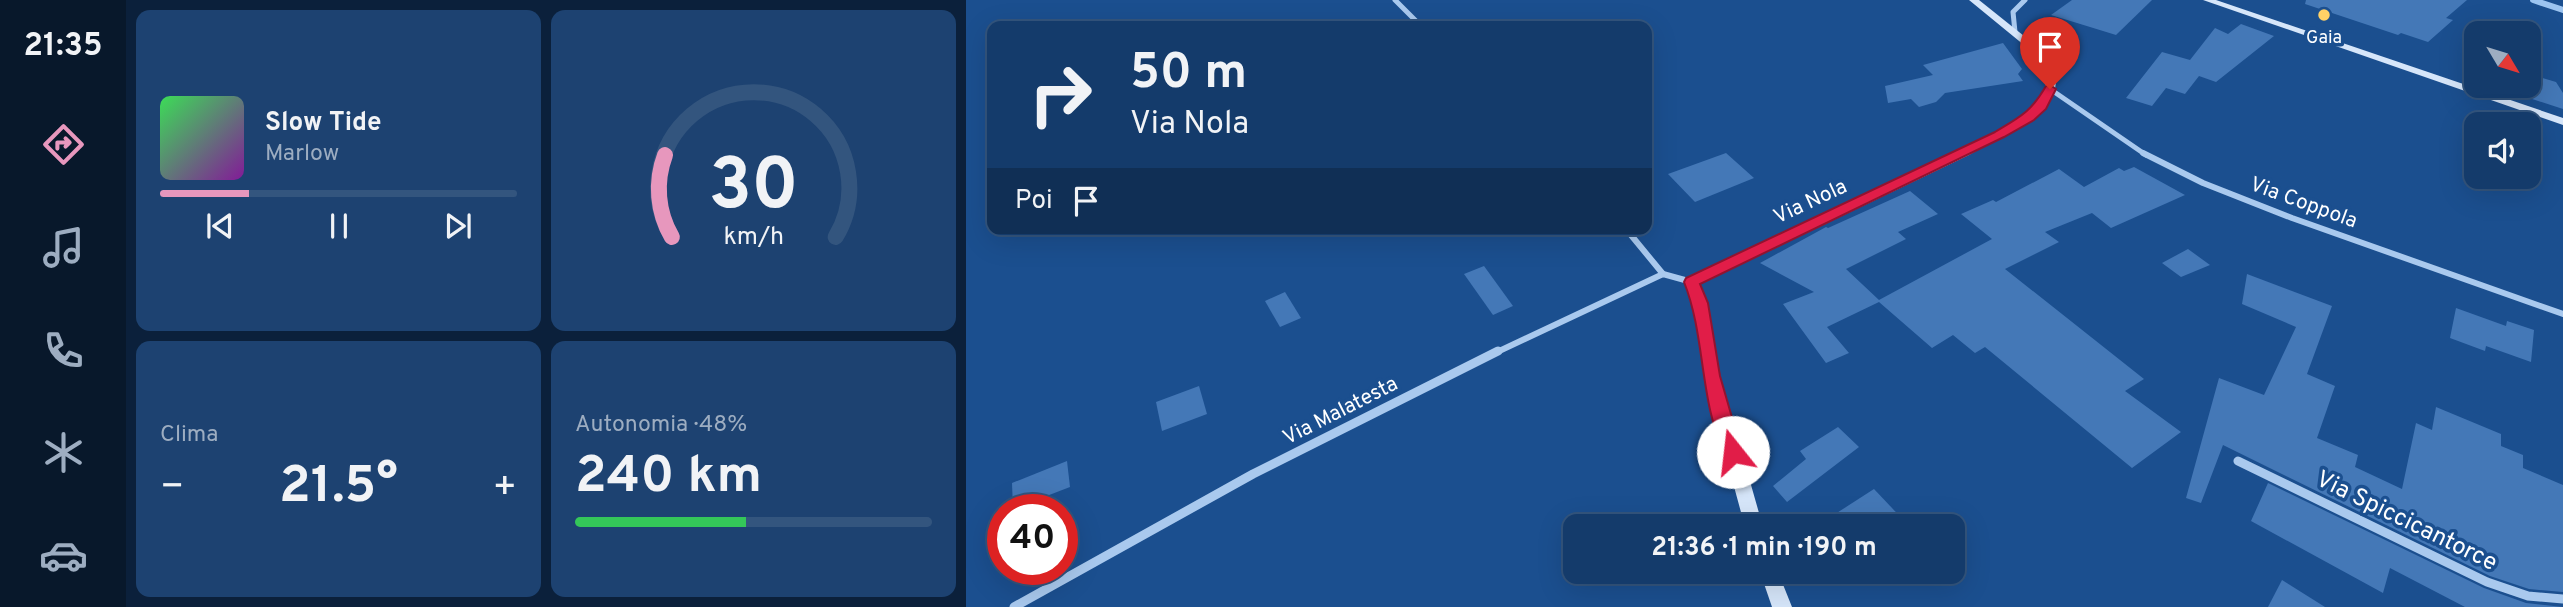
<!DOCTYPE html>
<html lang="it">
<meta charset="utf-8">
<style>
body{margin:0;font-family:Overpass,sans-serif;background:#1d4271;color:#f1f3f6;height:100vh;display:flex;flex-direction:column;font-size:26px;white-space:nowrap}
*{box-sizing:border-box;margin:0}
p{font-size:23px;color:#9dadc1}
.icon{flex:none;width:38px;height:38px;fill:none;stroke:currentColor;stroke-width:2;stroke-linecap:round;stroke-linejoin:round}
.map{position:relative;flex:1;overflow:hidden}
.details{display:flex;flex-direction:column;gap:10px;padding:10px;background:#0b203b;width:840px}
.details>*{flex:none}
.hud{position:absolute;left:21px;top:21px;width:665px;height:214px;border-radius:14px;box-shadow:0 7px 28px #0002,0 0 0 2px #33557e;background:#143b6b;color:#f1f3f6;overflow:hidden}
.needle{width:46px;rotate:128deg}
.controls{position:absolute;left:1498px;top:21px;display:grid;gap:14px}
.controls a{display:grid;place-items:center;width:77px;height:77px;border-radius:14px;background:#143b6b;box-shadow:0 7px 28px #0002,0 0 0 2px #33557e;font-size:35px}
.speed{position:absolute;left:21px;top:494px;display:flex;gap:14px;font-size:35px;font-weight:700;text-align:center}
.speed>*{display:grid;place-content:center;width:91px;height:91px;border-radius:50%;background:#143b6b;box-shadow:0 7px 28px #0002,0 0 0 2px #33557e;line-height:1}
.speed .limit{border:10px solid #d22;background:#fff;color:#111}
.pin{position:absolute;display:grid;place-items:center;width:60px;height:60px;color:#fff;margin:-72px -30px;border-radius:50% 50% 50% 0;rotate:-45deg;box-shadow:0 0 7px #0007}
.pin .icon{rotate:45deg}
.me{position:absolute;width:77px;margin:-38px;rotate:344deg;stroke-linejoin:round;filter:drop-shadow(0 0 5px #0008)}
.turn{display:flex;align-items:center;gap:24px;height:147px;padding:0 28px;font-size:32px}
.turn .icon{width:91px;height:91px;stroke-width:2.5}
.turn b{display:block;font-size:49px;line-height:60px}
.then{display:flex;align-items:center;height:66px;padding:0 28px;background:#0003;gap:14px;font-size:26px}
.big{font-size:52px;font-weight:700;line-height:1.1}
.details .tile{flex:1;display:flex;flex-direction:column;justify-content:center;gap:10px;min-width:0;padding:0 24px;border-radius:14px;background:#1d4271}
.details .dial{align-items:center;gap:0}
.dial svg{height:182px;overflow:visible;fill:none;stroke:#33557e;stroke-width:7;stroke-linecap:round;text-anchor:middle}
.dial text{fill:#f1f3f6;stroke:none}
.song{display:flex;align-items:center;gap:21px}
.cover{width:84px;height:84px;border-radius:10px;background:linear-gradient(135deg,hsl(130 70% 55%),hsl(290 70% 35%))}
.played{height:7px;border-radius:4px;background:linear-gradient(90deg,#e797bd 25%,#33557e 25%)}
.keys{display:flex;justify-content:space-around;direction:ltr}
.heat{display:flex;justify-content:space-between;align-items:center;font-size:38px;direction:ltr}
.charge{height:10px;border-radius:5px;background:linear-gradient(90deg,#34c759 48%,#33557e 0)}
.details .tiles{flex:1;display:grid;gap:10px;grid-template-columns:repeat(2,1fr)}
.trip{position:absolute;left:597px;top:514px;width:402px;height:70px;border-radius:14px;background:#143b6b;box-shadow:0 7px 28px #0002,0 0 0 2px #33557e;font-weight:700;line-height:70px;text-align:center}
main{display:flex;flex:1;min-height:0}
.menu{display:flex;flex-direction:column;width:126px;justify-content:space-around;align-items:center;background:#08182b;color:#9dadc1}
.menu .icon{width:49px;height:49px}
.menu .active{color:#e797bd}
.menu b{font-size:32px;color:#f1f3f6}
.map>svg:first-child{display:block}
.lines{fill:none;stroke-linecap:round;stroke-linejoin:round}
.stream{stroke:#9cc4f0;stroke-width:6}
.building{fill:#4478b7}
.street-far2{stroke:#a9c9ee;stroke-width:5}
.street-far1{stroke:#a9c9ee;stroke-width:6}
.street{stroke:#a9c9ee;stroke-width:9}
.secondary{fill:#d6e6fa;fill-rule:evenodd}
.route{fill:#e11d48;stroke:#92132f;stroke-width:2}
.poi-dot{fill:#ffd166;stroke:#1b4f8f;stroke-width:2.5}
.labels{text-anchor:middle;stroke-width:7;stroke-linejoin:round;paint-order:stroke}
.far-poi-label{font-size:18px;fill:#fff;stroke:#1b4f8f}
.street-label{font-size:21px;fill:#fff;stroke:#1b4f8f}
.near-street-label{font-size:24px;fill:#fff;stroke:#1b4f8f}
</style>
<main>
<nav class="menu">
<b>21:35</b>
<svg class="icon active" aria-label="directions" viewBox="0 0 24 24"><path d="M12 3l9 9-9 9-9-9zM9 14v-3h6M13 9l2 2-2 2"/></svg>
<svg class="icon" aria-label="music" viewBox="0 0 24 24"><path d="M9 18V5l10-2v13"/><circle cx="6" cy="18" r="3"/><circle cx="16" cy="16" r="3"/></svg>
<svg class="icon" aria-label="phone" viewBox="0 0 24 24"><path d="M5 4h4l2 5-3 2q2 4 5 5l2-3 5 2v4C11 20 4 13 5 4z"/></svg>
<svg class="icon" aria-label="climate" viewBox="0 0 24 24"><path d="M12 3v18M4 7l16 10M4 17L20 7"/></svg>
<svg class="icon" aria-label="car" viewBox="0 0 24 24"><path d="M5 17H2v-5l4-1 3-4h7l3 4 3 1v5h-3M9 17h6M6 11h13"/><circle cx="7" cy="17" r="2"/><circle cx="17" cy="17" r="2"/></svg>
</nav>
<section class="details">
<div class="tiles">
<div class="tile">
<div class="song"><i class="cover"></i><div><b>Slow Tide</b><p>Marlow</p></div></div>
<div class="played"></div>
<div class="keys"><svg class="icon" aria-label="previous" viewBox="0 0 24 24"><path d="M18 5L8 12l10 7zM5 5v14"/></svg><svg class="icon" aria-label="pause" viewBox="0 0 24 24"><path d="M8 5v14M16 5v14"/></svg><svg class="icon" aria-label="next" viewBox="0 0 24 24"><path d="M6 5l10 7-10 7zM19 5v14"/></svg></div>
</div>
<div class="tile dial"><svg viewBox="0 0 100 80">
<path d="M14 69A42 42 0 1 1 86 69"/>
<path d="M14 69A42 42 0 0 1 11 33" stroke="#e797bd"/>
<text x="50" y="56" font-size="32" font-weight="700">30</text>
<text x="50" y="72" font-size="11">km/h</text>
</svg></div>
<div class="tile"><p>Clima</p>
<div class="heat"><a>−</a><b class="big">21.5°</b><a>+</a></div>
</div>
<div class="tile"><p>Autonomia · 48%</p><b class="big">240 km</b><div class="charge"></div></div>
</div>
</section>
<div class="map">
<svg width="1597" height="607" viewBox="0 0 1597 607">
<rect width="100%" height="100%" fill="#1b4f8f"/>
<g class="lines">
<!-- stream -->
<path class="stream" d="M1567,0L1597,10"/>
</g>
<!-- building -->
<g class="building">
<path d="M1106,0H1186L1150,35L1085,15Z"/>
<path d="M1340,0H1501L1480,18L1487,20L1462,42L1435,33L1432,35L1339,4Z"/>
<path d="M1275,24L1308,36L1250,82L1233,76L1219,94L1200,88L1186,106L1160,98L1196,52L1224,60L1249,28L1262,34Z"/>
<path d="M1037,43L1056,69L1052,74L1057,81L979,93L970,102L953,107L945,99L922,103L919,86L967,75L957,65Z"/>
<path d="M1563,74L1590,82L1597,93V109L1548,93L1553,86H1563Z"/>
<path d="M760,153L788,178L729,202L702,174Z"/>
<path d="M1168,167L1219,195L1145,228L1126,213L1079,232L1093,242L1039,269L1178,379L1159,391L1215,432L1166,468L1019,347L1009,353L987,335L966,348L913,302L861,327L883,353L860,363L817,304L848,292L794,263L860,227L862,228L944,191L972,214L932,232L940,239L880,269L913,300L1026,239L995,214L1027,200L1030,202L1093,169L1118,187L1153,168L1158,171Z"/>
<path d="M1222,249L1244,265L1215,277L1196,263Z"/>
<path d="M518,266L547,306L527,315L498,274Z"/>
<path d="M1281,274L1366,306L1341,374L1369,386L1351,438L1392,455L1389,467L1436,489L1450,423L1466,430L1470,407L1535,434V446L1557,455V468L1597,485V592L1563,589L1524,576L1257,445L1235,503L1220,498L1253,378L1298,395L1330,327L1276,304Z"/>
<path d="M319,292L335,318L314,327L299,301Z"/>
<path d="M1490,308L1540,326L1541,321L1568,330L1565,362L1520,346L1519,351L1484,338Z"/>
<path d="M233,386L241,414L196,431L190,402Z"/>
<path d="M872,427L893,447L821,502L807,486L840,459L834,451Z"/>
<path d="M101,461L104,487L47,509L46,483Z"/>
<path d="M1302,483L1518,588L1560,603L1597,607H1499L1424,568L1417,593L1285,521Z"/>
<path d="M908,489L944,527H849Z"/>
<path d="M1316,580L1359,607H1302Z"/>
</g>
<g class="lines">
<!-- street-far2 -->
<g class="street-far2">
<path d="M429,0L455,26"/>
<path d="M1049,32L1047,12L1059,0"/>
<path d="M1084,89L1180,155"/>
</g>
<!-- street-far1 -->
<g class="street-far1">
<path d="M1177,153L1237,183L1326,218L1597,314"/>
<path d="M660,229L697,274"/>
<path d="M529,353L697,274L726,282"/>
</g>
<!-- street -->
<g class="street">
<path d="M1272,461L1521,582L1562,596L1597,599"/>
<path d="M48,607L287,474L532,351"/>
</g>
<!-- secondary -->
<g class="secondary">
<path d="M1003,0H1013L1078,52L1091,75L1089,89L1079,108L1068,119L1003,155L734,284L741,302L754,376L797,527H779L738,376L727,302L719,282L721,279L995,151L1060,115L1070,104L1079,89L1081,75L1069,54Z"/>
<path d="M1237,0H1250L1597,118V125Z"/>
<path d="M794,572H812L826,607H806Z"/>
</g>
</g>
<!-- route -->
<path class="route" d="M1084,85L1090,89L1080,109L1068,120L1038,137L734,284L742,303L754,376L776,452L773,457H760C733,403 740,337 718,282L720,278L1029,132C1054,117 1065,112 1080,86Z"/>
<!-- markers -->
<circle class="poi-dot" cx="1358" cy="15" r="7"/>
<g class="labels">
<!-- far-poi labels -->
<g class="far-poi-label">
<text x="1358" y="43">Gaia</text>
</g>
<!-- street labels -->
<g class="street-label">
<text transform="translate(844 201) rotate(-25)" y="7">Via Nola</text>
<text transform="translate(1338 202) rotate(20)" y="7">Via Coppola</text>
<text transform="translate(374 410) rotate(-27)" y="7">Via Malatesta</text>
</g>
<!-- near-street labels -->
<g class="near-street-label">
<text transform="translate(1441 520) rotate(26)" y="8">Via Spiccicantorce</text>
</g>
</g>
</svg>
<div class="controls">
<a><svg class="needle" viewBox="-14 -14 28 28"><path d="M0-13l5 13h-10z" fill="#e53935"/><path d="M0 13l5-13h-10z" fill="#9dadc1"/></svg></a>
<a><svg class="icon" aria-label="sound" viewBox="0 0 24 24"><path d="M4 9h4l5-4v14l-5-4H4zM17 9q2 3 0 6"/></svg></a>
</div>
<div class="speed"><div class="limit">40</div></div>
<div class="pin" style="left:1084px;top:89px;background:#d93025"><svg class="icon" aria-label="arrive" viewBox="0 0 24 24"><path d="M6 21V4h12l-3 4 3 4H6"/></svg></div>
<svg class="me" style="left:767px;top:452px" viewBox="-20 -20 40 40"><circle r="19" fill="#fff"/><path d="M0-13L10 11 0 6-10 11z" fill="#e11d48"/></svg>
<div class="trip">21:36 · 1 min · 190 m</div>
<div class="hud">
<div class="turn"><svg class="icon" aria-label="right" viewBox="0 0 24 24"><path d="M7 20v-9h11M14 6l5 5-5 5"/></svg><div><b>50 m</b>Via Nola</div></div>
<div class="then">Poi<svg class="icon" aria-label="arrive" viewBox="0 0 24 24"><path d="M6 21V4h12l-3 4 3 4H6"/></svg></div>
</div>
</div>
</main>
